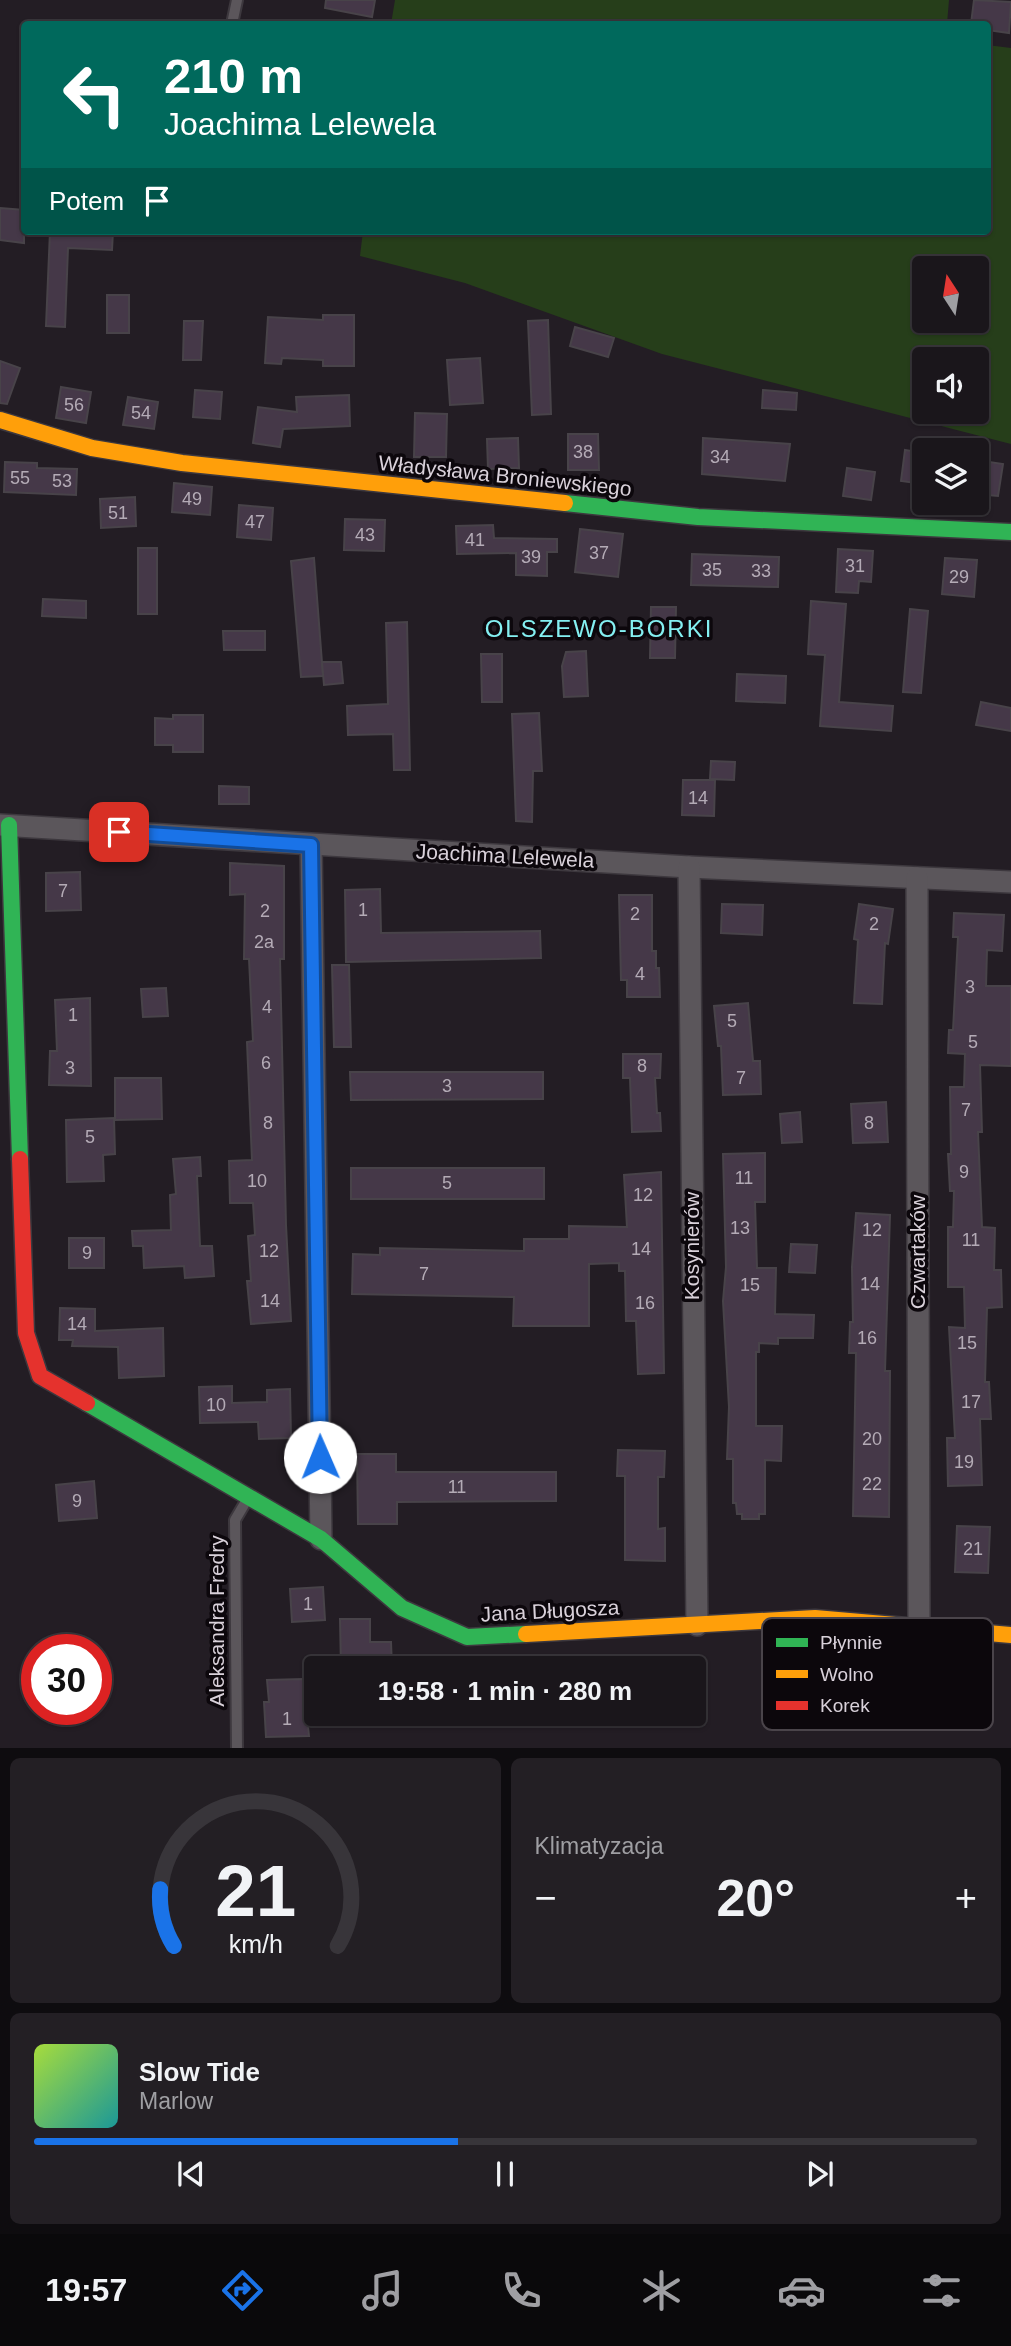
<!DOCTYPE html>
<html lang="pl">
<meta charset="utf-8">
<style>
body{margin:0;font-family:Arial,sans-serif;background:#231f24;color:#f1f3f6;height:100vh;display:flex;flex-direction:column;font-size:26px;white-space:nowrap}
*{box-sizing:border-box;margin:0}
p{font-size:23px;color:#9f9fa3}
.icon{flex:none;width:38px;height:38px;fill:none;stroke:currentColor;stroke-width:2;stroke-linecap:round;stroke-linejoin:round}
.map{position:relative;height:1748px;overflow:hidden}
.details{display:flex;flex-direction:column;gap:10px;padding:10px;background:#0e0c0f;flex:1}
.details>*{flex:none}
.guide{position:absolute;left:21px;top:21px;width:970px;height:214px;border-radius:7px;box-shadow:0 2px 5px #0004,0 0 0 2px #38353a;background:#00695c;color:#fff;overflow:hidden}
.needle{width:46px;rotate:348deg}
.fabs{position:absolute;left:912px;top:256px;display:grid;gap:14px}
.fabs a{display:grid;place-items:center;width:77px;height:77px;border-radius:7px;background:#1a161b;box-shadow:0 2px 5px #0004,0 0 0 2px #38353a;font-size:35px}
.speed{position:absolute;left:21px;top:1634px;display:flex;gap:14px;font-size:35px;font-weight:700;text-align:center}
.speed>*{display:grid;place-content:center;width:91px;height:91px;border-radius:50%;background:#1a161b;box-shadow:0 2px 5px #0004,0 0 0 2px #38353a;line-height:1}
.speed .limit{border:10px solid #d22;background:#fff;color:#111}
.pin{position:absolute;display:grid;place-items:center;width:60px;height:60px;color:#fff;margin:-30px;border-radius:14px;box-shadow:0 4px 10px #0006}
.me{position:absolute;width:77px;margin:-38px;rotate:359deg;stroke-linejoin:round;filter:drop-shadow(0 0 5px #0008)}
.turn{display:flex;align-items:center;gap:24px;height:147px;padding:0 28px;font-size:32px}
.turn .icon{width:91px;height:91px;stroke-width:2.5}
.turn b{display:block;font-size:49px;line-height:60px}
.then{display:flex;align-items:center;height:66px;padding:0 28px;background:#0003;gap:14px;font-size:26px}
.big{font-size:52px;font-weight:800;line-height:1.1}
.details .card{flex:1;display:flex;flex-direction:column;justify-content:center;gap:10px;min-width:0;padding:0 24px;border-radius:10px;background:#231f24}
.details .dial{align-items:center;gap:0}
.dial svg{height:182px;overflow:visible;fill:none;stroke:#38353a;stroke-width:7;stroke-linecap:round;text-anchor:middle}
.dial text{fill:#f1f3f6;stroke:none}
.song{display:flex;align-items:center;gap:21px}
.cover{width:84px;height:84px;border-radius:10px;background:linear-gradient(135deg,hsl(80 70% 55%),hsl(180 70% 35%))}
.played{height:7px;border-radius:4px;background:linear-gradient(90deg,#1a73e8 45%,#38353a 45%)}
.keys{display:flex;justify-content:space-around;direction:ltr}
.heat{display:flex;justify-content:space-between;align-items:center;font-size:38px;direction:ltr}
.details .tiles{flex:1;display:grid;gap:10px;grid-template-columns:1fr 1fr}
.card:last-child{grid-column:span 2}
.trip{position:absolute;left:304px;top:1656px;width:402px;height:70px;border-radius:7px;background:#1a161b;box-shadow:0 2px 5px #0004,0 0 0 2px #38353a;font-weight:800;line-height:70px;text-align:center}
.menu{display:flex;height:112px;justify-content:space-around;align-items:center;background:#0a090b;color:#9f9fa3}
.menu .icon{width:49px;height:49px}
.menu .on{color:#1a73e8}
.menu b{font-size:32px;color:#f1f3f6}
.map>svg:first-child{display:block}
.green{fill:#263e1a;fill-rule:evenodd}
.building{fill:#453848;stroke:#484349;stroke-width:2}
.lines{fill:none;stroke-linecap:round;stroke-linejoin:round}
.lane-casing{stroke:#3d383e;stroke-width:14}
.street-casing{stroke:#3d383e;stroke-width:24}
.fast-casing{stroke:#3d383e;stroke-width:19}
.slow-casing{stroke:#3d383e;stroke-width:19}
.jam-casing{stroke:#3d383e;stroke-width:19}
.lane{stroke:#5b565b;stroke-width:10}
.street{stroke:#5b565b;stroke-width:21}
.fast{stroke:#30b455;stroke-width:16}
.slow{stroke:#ff9f0a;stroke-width:16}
.jam{stroke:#e5322d;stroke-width:16}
.route-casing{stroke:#114b97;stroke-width:18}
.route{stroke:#1a73e8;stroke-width:12}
.labels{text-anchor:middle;stroke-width:7;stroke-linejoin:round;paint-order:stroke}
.number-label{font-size:18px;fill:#b4abb6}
.street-label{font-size:21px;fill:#d9d1da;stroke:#0c070c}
.quarter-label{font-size:24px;letter-spacing:2px;fill:#84f0f2;stroke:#0c070c}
.key{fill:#0c070c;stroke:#4a444a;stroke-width:2}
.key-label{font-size:19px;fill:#d9d1da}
</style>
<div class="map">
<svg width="1011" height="1748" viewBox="0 0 1011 1748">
<rect width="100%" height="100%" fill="#231d24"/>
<!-- green -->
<g class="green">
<path d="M395,0H949L947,24H391Z"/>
<path d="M987,45L1011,48V444L662,354L465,283L360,256L363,231H987ZM924,268H976V320H924ZM924,359H976V411H924Z"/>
</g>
<!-- building -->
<g class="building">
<path d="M326,0H375L372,17L325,8Z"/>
<path d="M974,0L1011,2L1009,33L987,30V24H971Z"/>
<path d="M0,208L24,210V243L0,240Z"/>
<path d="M50,231H113L112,250L68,248L65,327L46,326Z"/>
<rect x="107" y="295" width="22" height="38"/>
<path d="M323,315H354V366H323V360L282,358L281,364L265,363L268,317L323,320Z"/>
<path d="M548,320L551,414L532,415L528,321Z"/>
<path d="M184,321H203L201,360H183Z"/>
<path d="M575,327L614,338L608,357L570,346Z"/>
<path d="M480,358L483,403L450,405L447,360Z"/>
<path d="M0,361L20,368L7,404L0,403Z"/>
<path d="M61,387L91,392L86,423L56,418Z"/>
<path d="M195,390L222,392L220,419L193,417Z"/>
<path d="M763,390L797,393L796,410L762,408Z"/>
<path d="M349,395L350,426L283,429L280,447L253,443L258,407L297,412L296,397Z"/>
<path d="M128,397L158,402L154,429L123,425Z"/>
<path d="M415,413L447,414L446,457H414Z"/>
<path d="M568,434H598L599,470H568Z"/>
<path d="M518,438L519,468L488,469L487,439Z"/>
<path d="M703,438L790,444L785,481L702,474Z"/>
<path d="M905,450L924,453V484L901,481Z"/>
<path d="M976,460L1003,464L998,496L976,494Z"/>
<path d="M5,462L37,463V468L77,469L76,495L4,492Z"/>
<path d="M847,468L875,472L871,500L843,496Z"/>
<path d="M174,483L212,487L210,515L172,512Z"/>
<path d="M135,497L136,526L101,528L100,499Z"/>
<path d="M239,505L273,508L271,540L237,537Z"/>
<path d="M345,519L385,520L384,551L344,550Z"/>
<path d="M493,525L494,538L557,539V552H547V576L516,575V553L457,554L456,526Z"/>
<path d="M580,529L623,534L618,577L575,572Z"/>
<rect x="138" y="548" width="19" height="66"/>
<path d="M838,549L873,551L871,582L859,581L858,593L836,592Z"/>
<path d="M692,554L779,557L778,587L691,585Z"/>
<path d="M314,558L323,676L301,677L291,561Z"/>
<path d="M945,558L977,560L974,597L942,594Z"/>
<path d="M43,599L86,601V618L42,616Z"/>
<path d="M811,601L846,604L839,702L893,706L891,731L820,726L825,655L808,654Z"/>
<path d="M651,607H676L675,658H650Z"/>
<path d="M910,609L928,611L921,693L903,692Z"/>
<path d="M407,622L410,770H394L393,734L348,735L347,706L388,704L386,623Z"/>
<path d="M223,631H265V650H224Z"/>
<path d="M586,651L588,696L564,697L562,666L566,652Z"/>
<path d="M481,654H502V702H482Z"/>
<path d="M322,662H341L343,683L324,685Z"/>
<path d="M737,674L786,676L785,703L736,701Z"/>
<path d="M981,702L1011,708V731L976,725Z"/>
<path d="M539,713L542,771H533L532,822L516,821L512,714Z"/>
<path d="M173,715H203V752H173V745H155V718L173,719Z"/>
<path d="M711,761L735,762L734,780L710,779Z"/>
<path d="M683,780H715L714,816L682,815Z"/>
<path d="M219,786L249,787V804H219Z"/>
<path d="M230,863L284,866V959H280L286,1225L291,1321L251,1324L247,1281H251L248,1236L255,1235L253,1203H230L229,1161L252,1160L247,1042L253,1041L249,959H244L245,894L230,895Z"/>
<path d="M80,872L81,910L46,911V873Z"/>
<path d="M380,889L381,933L540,931L541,958L346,962L345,890Z"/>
<path d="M619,895H652V951H656V968H659L660,997H627V980H621Z"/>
<path d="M722,904L763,905L762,935L721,933Z"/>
<path d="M859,904L893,909L888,944L885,943L882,1004L854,1003L858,940L854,939Z"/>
<path d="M954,913L1004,915L1002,951L987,950L986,986H1011V1066L980,1065L982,1132H978L982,1227L995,1228L994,1270H1001L1002,1307L987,1308L985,1382H989L991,1419H980L982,1485L948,1486L947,1438H955L949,1327L965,1328L964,1287H948V1227H953L954,1191H950L948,1154H951L950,1087H964L965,1054L948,1053L949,1030H953L958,937H953Z"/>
<path d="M332,965H349L351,1047H334Z"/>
<path d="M166,988L168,1016L143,1017L141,989Z"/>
<path d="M90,998L91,1086L49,1085L50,1051H57L55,1000Z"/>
<path d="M748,1003L753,1061H760L761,1094L723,1095L721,1046H718L714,1006Z"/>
<path d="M623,1054H661L660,1078H655L657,1113H660L661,1131L632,1132L630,1078H623Z"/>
<path d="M350,1072H543V1099L351,1100Z"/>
<path d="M115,1078H161L162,1119L115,1120Z"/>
<path d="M886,1102L888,1142L853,1143L851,1104Z"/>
<path d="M800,1112L802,1142L782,1143L780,1114Z"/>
<path d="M114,1118L115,1154L103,1155L104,1181L67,1182L66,1120Z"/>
<path d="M765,1153V1202H755L757,1268H776L775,1314L814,1315L813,1338H778V1344L759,1343V1352H756V1426H782L781,1461L765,1460V1514H759V1519H742V1514H737L736,1503H733V1459H727L729,1407L723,1301L726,1267L723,1154Z"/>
<path d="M200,1157L201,1176H197L200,1246H212L214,1276L185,1278L184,1266L144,1268L143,1246H133L132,1231L171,1230L170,1195L176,1194L173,1159Z"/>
<rect x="351" y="1168" width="193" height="31"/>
<path d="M661,1172L664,1373L638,1374L636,1321H626L625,1271H619V1263L589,1264V1326H513L514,1297L352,1294L353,1254L380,1255V1248L524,1251V1239H569V1226L627,1227L624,1175Z"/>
<path d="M856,1213L890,1215L885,1371H890L889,1517L853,1516L856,1353H849L850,1322H853L852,1267Z"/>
<rect x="69" y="1238" width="35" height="30"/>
<path d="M791,1244L817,1245L815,1273L789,1272Z"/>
<path d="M60,1308L95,1309V1331L163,1328L164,1376L119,1378L118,1347L72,1346L73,1340H59Z"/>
<path d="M232,1386V1403L267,1402V1390L290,1389L291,1438L259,1439L258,1422L200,1423L199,1387Z"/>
<path d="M618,1450L665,1451L664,1477H658V1529L665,1528V1561L625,1560V1476H617Z"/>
<path d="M357,1454H396V1472H556V1501L397,1502V1524H358Z"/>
<path d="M94,1481L97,1518L59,1521L56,1485Z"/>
<path d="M957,1526L990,1527L988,1573L955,1572Z"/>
<path d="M323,1587L325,1620L292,1622L290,1589Z"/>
<path d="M340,1619H370V1642H391L392,1668H341Z"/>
<path d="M303,1679L309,1736L266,1737L264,1702H269L267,1680Z"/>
</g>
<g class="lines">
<!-- lane casing -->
<g class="lane-casing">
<g id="lane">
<path d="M232,24L237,0"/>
<path d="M237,1748L235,1520L248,1498"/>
</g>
</g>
<!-- street casing -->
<g class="street-casing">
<g id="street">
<path d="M0,825L689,867L1011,882"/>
<path d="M311,845L321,1539"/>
<path d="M689,867L697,1625"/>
<path d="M917,878L919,1627"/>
</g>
</g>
<!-- fast casing -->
<g class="fast-casing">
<g id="fast">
<path d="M565,503L698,517L1011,532"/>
<path d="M9,825L20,1159"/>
<path d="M87,1403L321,1539L402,1608L467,1637L526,1634"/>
</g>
</g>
<!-- slow casing -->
<g class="slow-casing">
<g id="slow">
<path d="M0,420L92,448L182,463L565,503"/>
<path d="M526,1634L815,1618L1011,1635"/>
</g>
</g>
<!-- jam casing -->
<g class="jam-casing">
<path id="jam" d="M20,1159L26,1333L40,1376L87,1403"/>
</g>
<!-- lane -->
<use href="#lane" class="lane"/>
<!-- street -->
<use href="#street" class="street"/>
<!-- fast -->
<use href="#fast" class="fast"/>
<!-- slow -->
<use href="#slow" class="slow"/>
<!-- jam -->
<use href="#jam" class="jam"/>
</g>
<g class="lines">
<!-- route casing -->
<g class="route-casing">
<path id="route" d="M119,832L311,845L320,1457"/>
</g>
<!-- route -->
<use href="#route" class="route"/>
</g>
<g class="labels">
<!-- number labels -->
<g class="number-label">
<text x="74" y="411">56</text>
<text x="141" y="419">54</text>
<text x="583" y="458">38</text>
<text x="720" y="463">34</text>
<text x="20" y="484">55</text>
<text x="62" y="487">53</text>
<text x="192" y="505">49</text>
<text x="118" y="519">51</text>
<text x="255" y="528">47</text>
<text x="365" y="541">43</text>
<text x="475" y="546">41</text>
<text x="599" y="559">37</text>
<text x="531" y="563">39</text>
<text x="855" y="572">31</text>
<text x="712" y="576">35</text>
<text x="761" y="577">33</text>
<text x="959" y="583">29</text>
<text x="698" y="804">14</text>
<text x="63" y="897">7</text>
<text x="363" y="916">1</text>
<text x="265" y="917">2</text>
<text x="635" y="920">2</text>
<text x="874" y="930">2</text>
<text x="264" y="948">2a</text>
<text x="640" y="980">4</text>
<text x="970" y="993">3</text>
<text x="267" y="1013">4</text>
<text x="73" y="1021">1</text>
<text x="732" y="1027">5</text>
<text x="973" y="1048">5</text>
<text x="266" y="1069">6</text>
<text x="642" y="1072">8</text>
<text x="70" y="1074">3</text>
<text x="741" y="1084">7</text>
<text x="447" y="1092">3</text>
<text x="966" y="1116">7</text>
<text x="268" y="1129">8</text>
<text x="869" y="1129">8</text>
<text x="90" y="1143">5</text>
<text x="964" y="1178">9</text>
<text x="744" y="1184">11</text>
<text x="257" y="1187">10</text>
<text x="447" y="1189">5</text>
<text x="643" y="1201">12</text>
<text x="740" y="1234">13</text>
<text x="872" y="1236">12</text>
<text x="971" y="1246">11</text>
<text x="641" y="1255">14</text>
<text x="269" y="1257">12</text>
<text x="87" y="1259">9</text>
<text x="424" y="1280">7</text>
<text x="870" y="1290">14</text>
<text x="750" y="1291">15</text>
<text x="270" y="1307">14</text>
<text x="645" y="1309">16</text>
<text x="77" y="1330">14</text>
<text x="867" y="1344">16</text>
<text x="967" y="1349">15</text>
<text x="971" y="1408">17</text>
<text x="216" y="1411">10</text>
<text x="872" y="1445">20</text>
<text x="964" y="1468">19</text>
<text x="872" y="1490">22</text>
<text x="457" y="1493">11</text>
<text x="77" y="1507">9</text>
<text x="973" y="1555">21</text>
<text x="308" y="1610">1</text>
<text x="287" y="1725">1</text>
</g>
<!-- street labels -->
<g class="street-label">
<text transform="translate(505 476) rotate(6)" y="7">Władysława Broniewskiego</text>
<text transform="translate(505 856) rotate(3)" y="7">Joachima Lelewela</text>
<text transform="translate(692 1246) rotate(-90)" y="7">Kosynierów</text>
<text transform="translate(918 1252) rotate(-90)" y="7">Czwartaków</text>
<text transform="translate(550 1611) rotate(-3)" y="7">Jana Długosza</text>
<text transform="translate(217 1621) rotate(-90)" y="7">Aleksandra Fredry</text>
</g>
<!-- quarter labels -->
<g class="quarter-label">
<text x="599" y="637">OLSZEWO-BORKI</text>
</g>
</g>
<!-- legend -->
<rect x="762" y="1618" width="231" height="112" rx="10" class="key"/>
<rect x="776" y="1638" width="32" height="9" fill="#30b455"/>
<rect x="776" y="1670" width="32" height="8" fill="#ff9f0a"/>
<rect x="776" y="1701" width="32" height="9" fill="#e5322d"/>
<g class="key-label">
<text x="820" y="1649">Płynnie</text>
<text x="820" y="1681">Wolno</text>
<text x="820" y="1712">Korek</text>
</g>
</svg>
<div class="fabs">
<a><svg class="needle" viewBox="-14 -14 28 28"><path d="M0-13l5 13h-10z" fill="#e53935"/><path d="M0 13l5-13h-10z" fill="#9f9fa3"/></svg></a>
<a><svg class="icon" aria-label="sound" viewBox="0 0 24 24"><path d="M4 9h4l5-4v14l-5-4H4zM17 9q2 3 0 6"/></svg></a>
<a><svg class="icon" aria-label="layers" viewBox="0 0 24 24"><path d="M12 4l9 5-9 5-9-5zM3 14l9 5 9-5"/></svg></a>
</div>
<div class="speed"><div class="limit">30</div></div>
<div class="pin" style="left:119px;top:832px;background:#d93025"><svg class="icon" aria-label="arrive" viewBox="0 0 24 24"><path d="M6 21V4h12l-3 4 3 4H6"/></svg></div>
<svg class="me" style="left:320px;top:1457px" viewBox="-20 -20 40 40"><circle r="19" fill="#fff"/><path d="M0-13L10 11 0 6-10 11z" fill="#1a73e8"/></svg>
<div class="trip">19:58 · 1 min · 280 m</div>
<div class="guide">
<div class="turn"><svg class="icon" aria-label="left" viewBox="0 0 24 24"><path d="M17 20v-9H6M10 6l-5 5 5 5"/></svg><div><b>210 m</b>Joachima Lelewela</div></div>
<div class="then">Potem<svg class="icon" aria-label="arrive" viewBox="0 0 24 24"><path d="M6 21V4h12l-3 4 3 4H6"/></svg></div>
</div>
</div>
<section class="details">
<div class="tiles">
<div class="card dial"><svg viewBox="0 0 100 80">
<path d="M14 69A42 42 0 1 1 86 69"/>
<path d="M14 69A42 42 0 0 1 8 44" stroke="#1a73e8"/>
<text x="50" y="56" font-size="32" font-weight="700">21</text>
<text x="50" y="72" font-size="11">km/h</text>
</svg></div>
<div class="card"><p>Klimatyzacja</p>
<div class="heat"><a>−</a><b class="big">20°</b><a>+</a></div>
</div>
<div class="card">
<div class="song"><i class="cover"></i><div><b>Slow Tide</b><p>Marlow</p></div></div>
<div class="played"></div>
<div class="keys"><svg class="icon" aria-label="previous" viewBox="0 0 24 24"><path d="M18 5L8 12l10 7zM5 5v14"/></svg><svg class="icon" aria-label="pause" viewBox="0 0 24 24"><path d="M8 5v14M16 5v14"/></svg><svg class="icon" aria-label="next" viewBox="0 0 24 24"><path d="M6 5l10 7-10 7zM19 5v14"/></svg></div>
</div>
</div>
</section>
<nav class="menu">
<b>19:57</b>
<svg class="icon on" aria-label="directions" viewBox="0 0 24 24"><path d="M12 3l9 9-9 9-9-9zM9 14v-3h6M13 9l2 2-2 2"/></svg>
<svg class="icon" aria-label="music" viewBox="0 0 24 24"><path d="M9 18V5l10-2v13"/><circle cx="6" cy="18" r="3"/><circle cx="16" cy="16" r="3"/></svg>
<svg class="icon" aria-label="phone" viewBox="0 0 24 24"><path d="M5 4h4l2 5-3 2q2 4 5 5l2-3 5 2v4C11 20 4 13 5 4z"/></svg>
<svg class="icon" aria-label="climate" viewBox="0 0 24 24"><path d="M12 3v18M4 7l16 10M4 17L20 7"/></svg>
<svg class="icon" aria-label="car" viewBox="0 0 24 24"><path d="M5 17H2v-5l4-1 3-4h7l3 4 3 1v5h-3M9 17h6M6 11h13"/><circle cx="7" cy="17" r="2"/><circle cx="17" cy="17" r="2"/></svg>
<svg class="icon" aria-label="filters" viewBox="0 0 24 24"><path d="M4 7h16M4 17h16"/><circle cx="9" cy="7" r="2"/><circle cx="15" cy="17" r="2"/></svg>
</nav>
